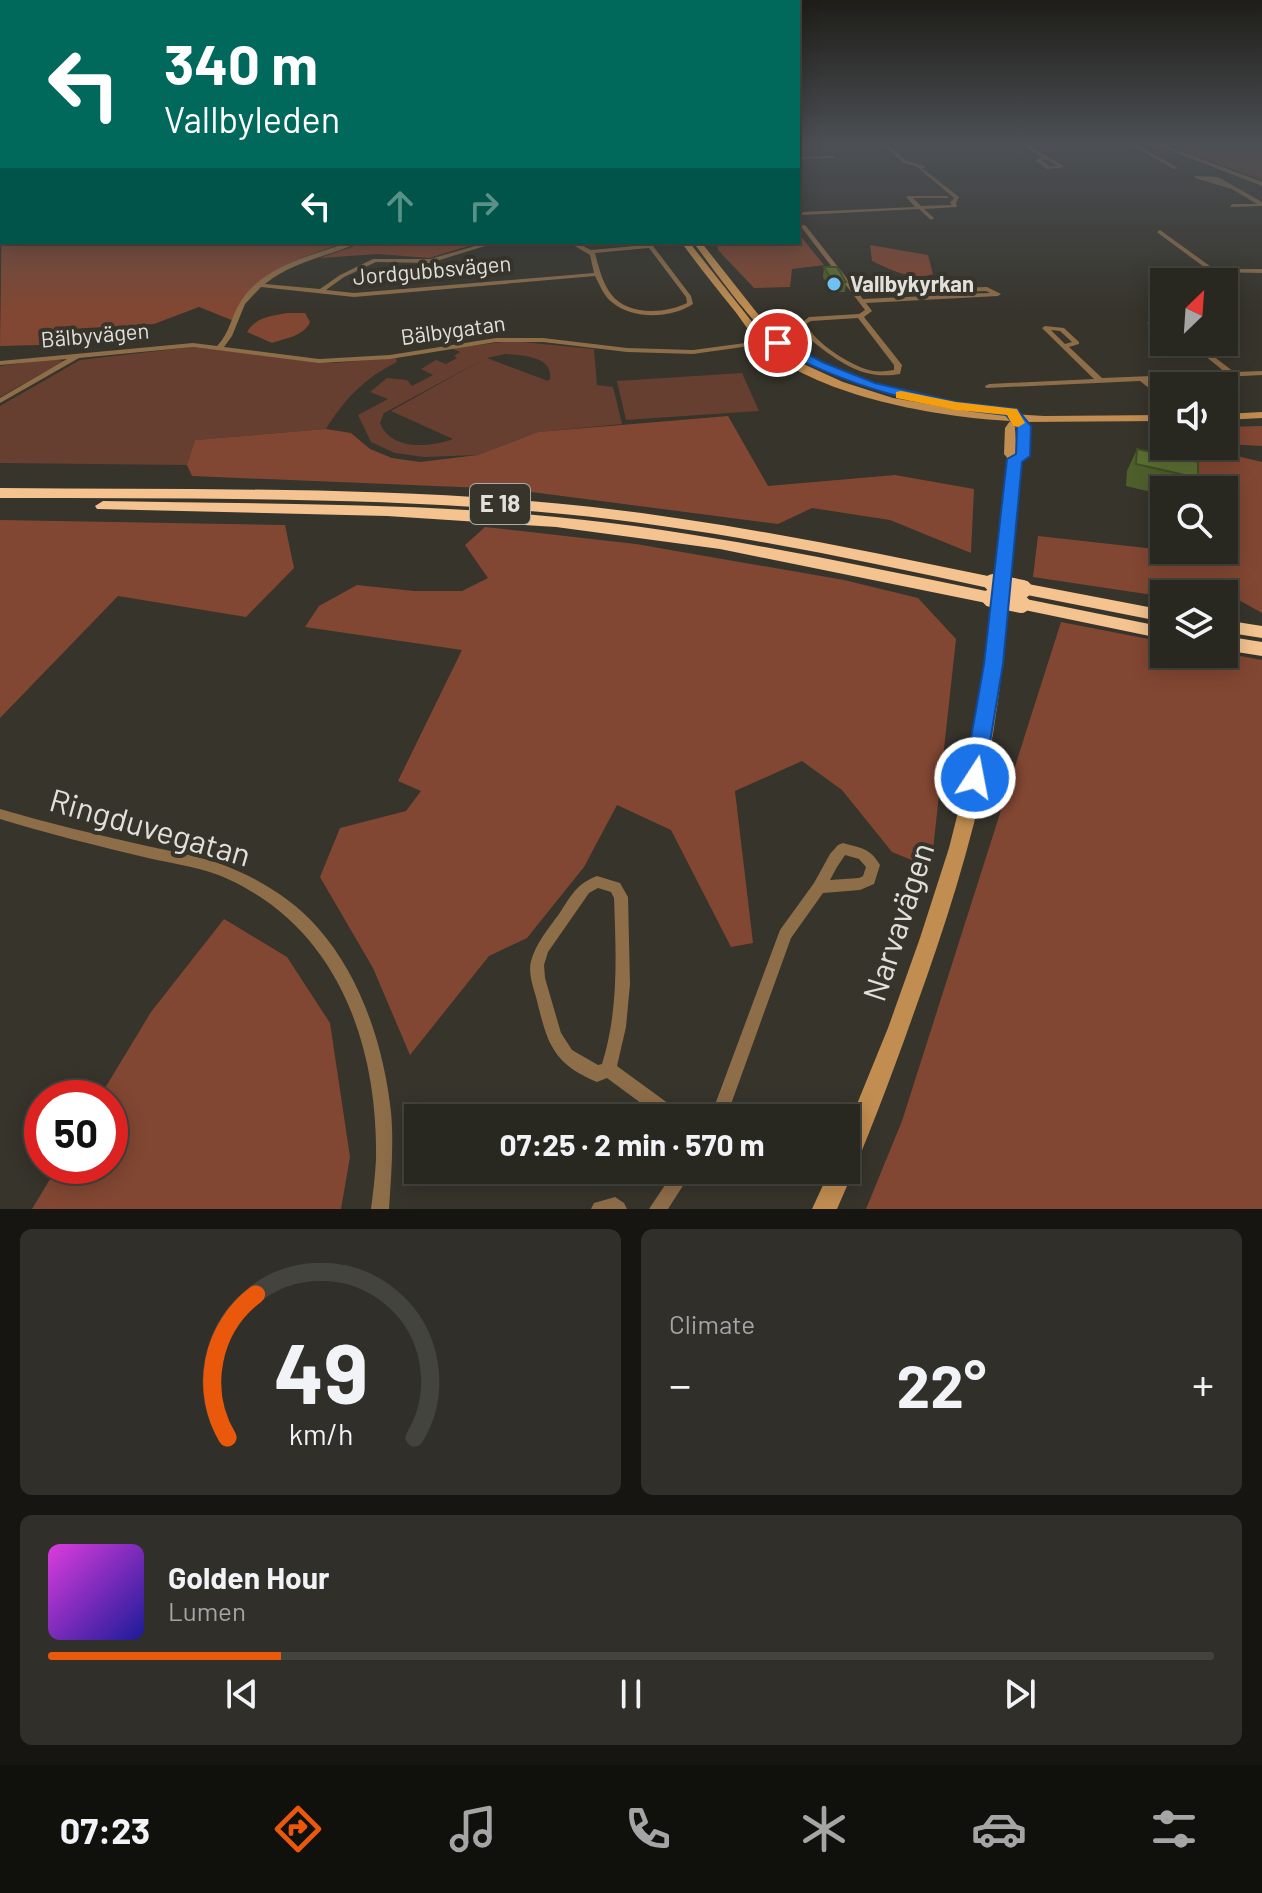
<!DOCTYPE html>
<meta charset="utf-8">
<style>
body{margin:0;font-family:Barlow,sans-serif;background:#302f29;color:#f1f3f6;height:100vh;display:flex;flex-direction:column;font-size:30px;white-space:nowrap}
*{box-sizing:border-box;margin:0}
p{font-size:26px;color:#a5a5a5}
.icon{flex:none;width:44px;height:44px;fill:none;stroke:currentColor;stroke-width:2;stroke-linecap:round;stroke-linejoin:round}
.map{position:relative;height:1209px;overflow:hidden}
.drawer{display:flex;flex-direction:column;gap:20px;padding:20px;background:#161512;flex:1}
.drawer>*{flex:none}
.top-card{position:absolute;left:0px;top:0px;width:800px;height:244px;box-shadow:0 4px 20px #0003,0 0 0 2px #44443e;background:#00695c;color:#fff;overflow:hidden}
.needle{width:52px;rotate:25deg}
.buttons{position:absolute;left:1150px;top:268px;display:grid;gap:16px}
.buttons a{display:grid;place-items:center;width:88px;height:88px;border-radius:0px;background:#282720;box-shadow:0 4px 20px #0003,0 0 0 2px #44443e;font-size:40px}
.speed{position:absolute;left:24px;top:1080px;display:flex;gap:16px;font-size:40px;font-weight:700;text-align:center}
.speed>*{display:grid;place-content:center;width:104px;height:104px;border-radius:50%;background:#282720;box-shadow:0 4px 20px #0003,0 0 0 2px #44443e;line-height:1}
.speed .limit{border:12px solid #d22;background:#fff;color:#111}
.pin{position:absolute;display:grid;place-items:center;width:68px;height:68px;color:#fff;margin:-34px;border:4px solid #fff;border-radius:50%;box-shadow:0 2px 8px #0007}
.me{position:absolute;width:88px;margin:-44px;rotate:11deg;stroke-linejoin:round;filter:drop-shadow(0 0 6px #0008)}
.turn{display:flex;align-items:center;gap:28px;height:168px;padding:0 32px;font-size:36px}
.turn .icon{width:104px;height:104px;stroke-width:2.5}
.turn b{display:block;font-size:56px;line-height:68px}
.lanes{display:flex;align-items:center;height:76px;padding:0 32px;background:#0003;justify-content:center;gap:40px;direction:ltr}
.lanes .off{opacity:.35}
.big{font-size:60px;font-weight:700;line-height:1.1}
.drawer .tile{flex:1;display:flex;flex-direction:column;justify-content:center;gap:12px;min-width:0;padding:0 28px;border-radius:12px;background:#302f29}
.drawer .dial{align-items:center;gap:0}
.dial svg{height:208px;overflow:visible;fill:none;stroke:#44443e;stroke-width:7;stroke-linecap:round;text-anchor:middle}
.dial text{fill:#f1f3f6;stroke:none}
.song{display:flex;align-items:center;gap:24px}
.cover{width:96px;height:96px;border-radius:12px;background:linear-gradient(135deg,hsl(300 70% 55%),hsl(240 70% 35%))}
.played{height:8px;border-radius:4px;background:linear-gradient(90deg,#ea580c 20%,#44443e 20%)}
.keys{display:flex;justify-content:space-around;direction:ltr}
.heat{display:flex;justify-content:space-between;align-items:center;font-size:44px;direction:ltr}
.drawer .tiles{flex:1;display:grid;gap:20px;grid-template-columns:1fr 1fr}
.tile:last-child{grid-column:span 2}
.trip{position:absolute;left:404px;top:1104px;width:456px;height:80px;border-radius:0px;background:#282720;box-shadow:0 4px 20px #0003,0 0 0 2px #44443e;font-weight:700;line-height:80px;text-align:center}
.menu{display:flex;height:128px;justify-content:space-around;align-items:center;background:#10100d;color:#a5a5a5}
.menu .icon{width:56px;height:56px}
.menu .selected{color:#ea580c}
.menu b{font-size:36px;color:#f1f3f6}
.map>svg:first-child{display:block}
.green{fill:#673f30;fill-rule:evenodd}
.forest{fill:#824732}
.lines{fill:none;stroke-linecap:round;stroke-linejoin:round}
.minor{fill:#8e6d49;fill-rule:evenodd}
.tertiary{fill:#8e6d49;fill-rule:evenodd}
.secondary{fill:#c18d51;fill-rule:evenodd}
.motorway{fill:#f4c38f;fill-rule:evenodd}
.motorway-bridge{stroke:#f4c38f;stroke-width:18}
.wall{fill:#4f5f2c}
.building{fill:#5c6f33;stroke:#404e24;stroke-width:2}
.route{fill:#1a73e8;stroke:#114b97;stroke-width:2}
.slow{fill:#f59e0b}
.poi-dot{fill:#6dc2f3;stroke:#36342b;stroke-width:3}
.labels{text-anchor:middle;stroke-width:8;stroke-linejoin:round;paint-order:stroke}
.far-street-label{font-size:22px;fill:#e1e0da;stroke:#36342b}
.far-poi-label{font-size:22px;font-weight:bold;fill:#e1e0da;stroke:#36342b;text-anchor:start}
.shield{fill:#36342b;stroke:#aeaca6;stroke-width:2}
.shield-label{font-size:24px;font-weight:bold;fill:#e1e0da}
.near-street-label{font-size:32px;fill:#e1e0da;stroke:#36342b}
</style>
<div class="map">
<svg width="1262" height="1209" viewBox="0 0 1262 1209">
<rect width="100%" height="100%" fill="#36342b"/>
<!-- green -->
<g class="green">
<path d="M1165,144H1262V181L1260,179Z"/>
<path d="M512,341L594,349L597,385L613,387L622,424L538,432L478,455L424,457L395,453L371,442L358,415L388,399L370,392L387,378L407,380L412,386L433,375L421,369L436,360L446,364L457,358L454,356L460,352L451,348ZM505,354C522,355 553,356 550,379L548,381L487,358ZM484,359L391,411L453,439C429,448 390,450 380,423L384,413Z"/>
<path d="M192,347L333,363L396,358L397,362C365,378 345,398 326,429L195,440L187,465L0,463V406L80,360Z"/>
<path d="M53,359L64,361L0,397V366Z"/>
<path d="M742,373L759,411L626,420L617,381Z"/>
</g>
<!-- forest -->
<g class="forest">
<path d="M2,205V242H349C307,254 247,274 234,321L199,307L154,324L71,329L39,345L0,346Z"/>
<path d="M798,233L824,265L792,269L790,287L754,288L718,250L717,242H798Z"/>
<path d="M366,242H482L429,258L378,254L320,258Z"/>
<path d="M870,245L928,255L933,274C911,281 892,270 872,261Z"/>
<path d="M287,313H305L310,322C304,336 286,338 272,343L247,332C256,317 271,316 287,313Z"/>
<path d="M728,416L768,486L895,475L974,489L971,553L890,520L812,508L778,524L508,489L192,476L187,465L195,440L326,429L351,433L370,449L392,458L420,462L478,455L538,432Z"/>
<path d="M1262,426V446L1224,444V427Z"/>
<path d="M1229,454L1262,462V613L1219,589L1146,594L1033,577L1038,536L1164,550L1234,549L1237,531L1224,513V490H1206L1183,459Z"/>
<path d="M0,520L285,525L294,568L246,617L118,596L0,718Z"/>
<path d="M485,527L636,544L844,580L918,598L956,639L931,868L892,852L842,790L802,761L735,791L753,943L731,947L671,830L617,805L584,867L527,938L489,956L410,1055L373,968L320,877L340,828L406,811L421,791L398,781L462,650L305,627L319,606L357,585L414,591H462L488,578L465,545Z"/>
<path d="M1061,622L1164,642V654L1224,653L1262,660V1209H866L902,1121Z"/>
<path d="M224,919L287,957L330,1023L350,1157L341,1209H32L58,1166H110V1098H99L151,1012Z"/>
</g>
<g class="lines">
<!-- minor -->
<g class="minor">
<path d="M883,144H887L907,161L925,166V168H922L959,197L956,203L957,207L924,209L934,218L931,220L919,209L801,215L800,214L803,212L915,207L906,197L908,196H947L949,198H913L921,206L952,205L950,203L954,198L916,166L903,163Z"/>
<path d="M1021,144H1026L1065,167L1047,169L1035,160L1042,157ZM1046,159L1058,166L1050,167L1041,160Z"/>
<path d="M1130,144H1135L1178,168L1174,169Z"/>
<path d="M835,156L833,158L798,159V157Z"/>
<path d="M1195,176L1218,177L1262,202V206L1230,207L1232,204H1257L1232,189L1195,178Z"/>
<path d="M798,223L806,226L863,299L949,295L952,289L954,288L987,287L1001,294L998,296L866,303L872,311L864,317L902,365L900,374C861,381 837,360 808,338L693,354L627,352L543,342H496L390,359L319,363L193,347L79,358L0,403V398L67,359L0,365V361L193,343L217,346C230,333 231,316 241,301C263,266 314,254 351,242H360C328,257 295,260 265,284L320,289L340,275L373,259H430L489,242H498L430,263L376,262L344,277L326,290L354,293L594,273L590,255L568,242H575L591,250L646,245L644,242H650L691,296L693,304C672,318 634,320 613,303C604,297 600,285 595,276L354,297L261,287L245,304L232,336L224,347L319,359L390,355L496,338H543L627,348L693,350L804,335L800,324L809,317L859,314L865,310L802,228L798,227ZM649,248L686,297L687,303C665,314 627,316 611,294C602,282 599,268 595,253ZM986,291L990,293L956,294V292ZM858,318L894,365V370C887,371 881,372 874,371C853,368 815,343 806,324L811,321Z"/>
<path d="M1160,230L1214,269H1262V273L1211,272L1158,233L1157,232Z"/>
<path d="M1164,319V323L1156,324L1164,331V336L1147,323Z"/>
<path d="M1045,326L1064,328L1079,342V344L1069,347L1102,378L1226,373L1188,342H1195L1234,372L1262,371V375L1148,381L1164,394V400L1140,381L986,388L985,386L989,384L1094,379L1043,329L1042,328ZM1051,330L1060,331L1072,342L1065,344Z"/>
<path d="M0,809C48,823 98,835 147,846C178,853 212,858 240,872C269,885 297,904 318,928C362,978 384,1048 391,1112C394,1144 391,1177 389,1209H371C373,1193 375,1177 376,1160C378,1046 339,931 230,880C205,868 175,864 148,858C98,846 49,834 0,819Z"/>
<path d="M843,843C861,848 870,848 880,865L874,884L860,890L823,893L791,938L726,1118H710L780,930L814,883L830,854L838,845ZM845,855L859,859L866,867L863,876L859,878L830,880L837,867Z"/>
<path d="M597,876L620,883L628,897L630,984L626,1027L617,1066L680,1112L682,1118H661L607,1078L597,1082C551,1063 547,1041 536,997C533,986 528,973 531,961C536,943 548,929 559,914C571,896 576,884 597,876ZM598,888L611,892L614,898C616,954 619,1010 602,1064L598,1065L572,1050L561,1033L545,978L544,965L548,952L589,893Z"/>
<path d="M675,1170H693L668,1209H649Z"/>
<path d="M615,1197L624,1203L627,1209H591L594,1203Z"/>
</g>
<!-- tertiary -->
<path class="tertiary" d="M1154,144H1161L1262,182V186Z"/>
<!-- secondary -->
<g class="secondary">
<path d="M681,242H689L768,342L799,362L843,382L893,398L968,411L1044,416L1164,415V421L1026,422L1029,426V456L1021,461C1011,561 1007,663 988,762C971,846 945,927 916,1007C892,1075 866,1144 837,1209H812L830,1170H846V1131L888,1028L920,938L949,848L971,761L991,632L1009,460L1004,454L1005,428L1010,421C937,417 822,397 765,349C753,338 744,323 734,310C716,288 698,265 681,242ZM1018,426L1019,427L1017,454L1015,428Z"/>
<path d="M693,242H701L773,333L807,356V360C776,361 713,268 693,242Z"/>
<path d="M1262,412V418L1224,420V414Z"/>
</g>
<!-- motorway -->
<g class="motorway">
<path d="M0,488C188,490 376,486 563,504C708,518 851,548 993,577L1002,583L993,589C851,558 708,528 563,514C376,496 188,499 0,498Z"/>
<path d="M103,501C254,504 406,502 556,517C703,531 847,563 991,592L1000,598L991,604L720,549L556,527L387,516L97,509L95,506Z"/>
<path d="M1023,583L1164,610V622L1017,593L1014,589L1017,585Z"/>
<path d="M1021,598L1164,627V639L1015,608L1012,604Z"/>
<path d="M1224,620L1262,626V638L1224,632Z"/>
<path d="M1224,636L1262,642V656L1224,650Z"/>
</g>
<!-- motorway-bridge -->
<g class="motorway-bridge">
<path d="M993,583L1023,589"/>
<path d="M991,598L1021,604"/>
</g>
</g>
<!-- wall -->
<g class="wall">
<path d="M824,267L846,282L845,292H832L823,277Z"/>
<path d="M1137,449L1198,478L1192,490H1164V495L1126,486L1127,471Z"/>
</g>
<!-- building -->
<g class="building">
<path d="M824,267H837L846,282L833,283Z"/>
<path d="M1137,449L1198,462V478L1136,464Z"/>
</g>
<!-- sky -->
<linearGradient id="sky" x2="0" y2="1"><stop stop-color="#1e1d18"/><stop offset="0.46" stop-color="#4c5055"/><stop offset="1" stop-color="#4c5055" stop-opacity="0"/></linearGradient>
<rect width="1262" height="313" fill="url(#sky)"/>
<!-- route -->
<path class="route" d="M774,340H782L822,362L875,383L956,402L1017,409L1031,426L1030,456L1022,462L1003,664L983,784L975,787L967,784L964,778L984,664L1007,459L1016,454L1017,428L1006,415C923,407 847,387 774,346Z"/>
<!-- slow -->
<path class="slow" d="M901,391L956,402L1017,409L1025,423L1018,427L1013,426L1007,415L956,410L896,398V392Z"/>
<!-- markers -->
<circle class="poi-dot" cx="834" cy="284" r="8"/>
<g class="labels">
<!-- far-street labels -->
<g class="far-street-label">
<text transform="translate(432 270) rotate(-5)" y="8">Jordgubbsvägen</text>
<text transform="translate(453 330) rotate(-8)" y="8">Bälbygatan</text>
<text transform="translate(95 335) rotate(-5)" y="8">Bälbyvägen</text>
</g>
<!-- far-poi labels -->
<g class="far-poi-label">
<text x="850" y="292">Vallbykyrkan</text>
</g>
<!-- shield labels -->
<rect class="shield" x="470" y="484" width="60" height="40" rx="6"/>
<g class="shield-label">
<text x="500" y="512">E 18</text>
</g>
<!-- near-street labels -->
<g class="near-street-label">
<text transform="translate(150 828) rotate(16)" y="11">Ringduvegatan</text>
<text transform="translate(899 922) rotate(-72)" y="11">Narvavägen</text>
</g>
</g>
</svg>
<div class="buttons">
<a><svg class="needle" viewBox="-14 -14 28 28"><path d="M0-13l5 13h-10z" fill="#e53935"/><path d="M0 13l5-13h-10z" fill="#a5a5a5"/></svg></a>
<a><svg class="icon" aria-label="sound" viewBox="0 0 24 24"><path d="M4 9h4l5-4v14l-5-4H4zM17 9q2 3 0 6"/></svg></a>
<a><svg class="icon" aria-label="search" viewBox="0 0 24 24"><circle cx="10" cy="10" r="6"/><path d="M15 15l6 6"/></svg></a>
<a><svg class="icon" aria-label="layers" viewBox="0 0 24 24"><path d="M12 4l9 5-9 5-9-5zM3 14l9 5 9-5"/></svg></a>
</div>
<div class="speed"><div class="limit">50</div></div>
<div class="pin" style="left:778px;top:343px;background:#d93025"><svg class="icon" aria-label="arrive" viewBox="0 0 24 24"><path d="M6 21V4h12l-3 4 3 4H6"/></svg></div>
<svg class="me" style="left:975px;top:778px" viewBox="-20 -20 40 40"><circle r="17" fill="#1a73e8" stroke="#fff" stroke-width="3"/><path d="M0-11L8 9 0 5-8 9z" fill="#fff"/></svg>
<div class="trip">07:25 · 2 min · 570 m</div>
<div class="top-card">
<div class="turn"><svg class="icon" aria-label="left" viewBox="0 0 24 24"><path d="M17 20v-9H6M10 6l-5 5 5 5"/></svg><div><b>340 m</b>Vallbyleden</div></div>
<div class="lanes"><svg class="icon" aria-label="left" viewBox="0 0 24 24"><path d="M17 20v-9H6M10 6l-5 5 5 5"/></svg><svg class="icon off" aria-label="ahead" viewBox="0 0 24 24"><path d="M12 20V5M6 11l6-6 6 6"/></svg><svg class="icon off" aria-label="right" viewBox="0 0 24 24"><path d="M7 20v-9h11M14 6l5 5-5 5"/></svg></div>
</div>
</div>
<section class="drawer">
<div class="tiles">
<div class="tile dial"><svg viewBox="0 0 100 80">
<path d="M14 69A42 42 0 1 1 86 69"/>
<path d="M14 69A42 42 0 0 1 25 14" stroke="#ea580c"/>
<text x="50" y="56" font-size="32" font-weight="700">49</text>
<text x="50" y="72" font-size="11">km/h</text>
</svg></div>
<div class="tile"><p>Climate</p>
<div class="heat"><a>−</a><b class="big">22°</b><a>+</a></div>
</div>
<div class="tile">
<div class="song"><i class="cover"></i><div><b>Golden Hour</b><p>Lumen</p></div></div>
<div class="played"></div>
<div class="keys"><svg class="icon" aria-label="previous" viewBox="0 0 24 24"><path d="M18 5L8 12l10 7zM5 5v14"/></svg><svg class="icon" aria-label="pause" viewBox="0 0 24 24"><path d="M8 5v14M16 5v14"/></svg><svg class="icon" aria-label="next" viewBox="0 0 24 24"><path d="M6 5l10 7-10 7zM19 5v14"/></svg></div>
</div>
</div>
</section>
<nav class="menu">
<b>07:23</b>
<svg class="icon selected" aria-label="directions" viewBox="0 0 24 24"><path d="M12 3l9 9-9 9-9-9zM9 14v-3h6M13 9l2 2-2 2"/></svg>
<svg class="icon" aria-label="music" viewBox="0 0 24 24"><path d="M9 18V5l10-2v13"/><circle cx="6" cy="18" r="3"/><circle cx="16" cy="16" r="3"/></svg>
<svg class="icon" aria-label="phone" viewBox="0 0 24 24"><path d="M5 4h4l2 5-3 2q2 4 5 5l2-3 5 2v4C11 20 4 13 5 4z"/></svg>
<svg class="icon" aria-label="climate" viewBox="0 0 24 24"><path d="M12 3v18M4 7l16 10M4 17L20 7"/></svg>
<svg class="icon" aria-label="car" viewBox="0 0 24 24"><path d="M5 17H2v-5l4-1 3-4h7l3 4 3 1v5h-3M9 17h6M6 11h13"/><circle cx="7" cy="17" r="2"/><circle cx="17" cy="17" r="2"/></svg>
<svg class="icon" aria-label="filters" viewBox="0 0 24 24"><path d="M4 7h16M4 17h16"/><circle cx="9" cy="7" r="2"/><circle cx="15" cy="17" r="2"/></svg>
</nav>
